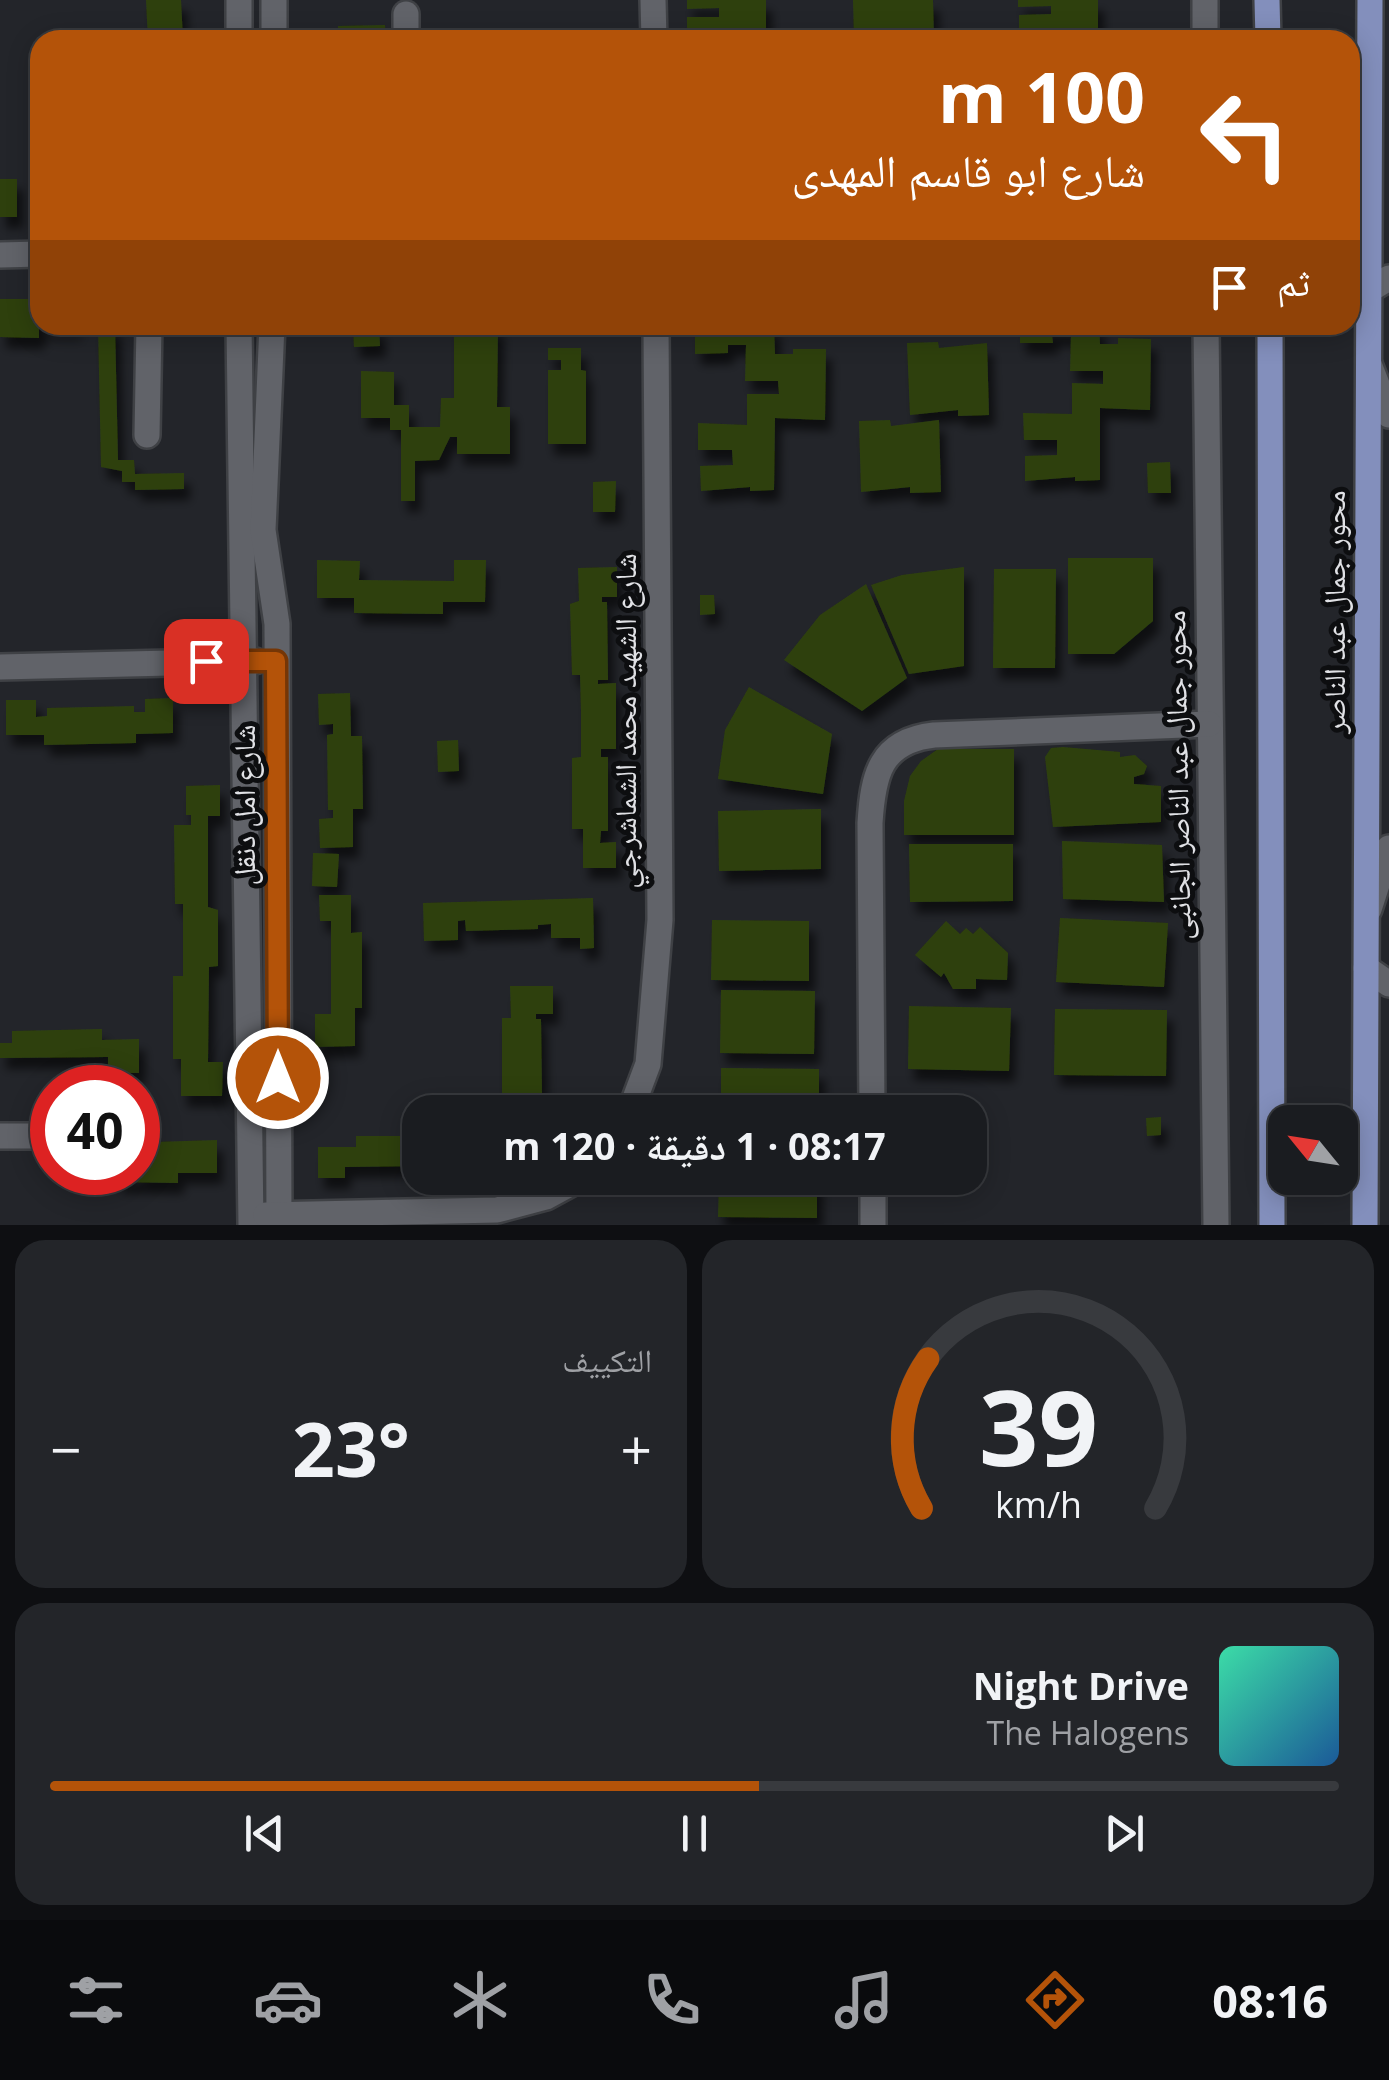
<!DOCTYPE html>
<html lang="ar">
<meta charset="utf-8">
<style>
body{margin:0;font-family:"Open Sans","Noto Naskh Arabic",sans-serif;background:#232529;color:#f1f3f6;direction:rtl;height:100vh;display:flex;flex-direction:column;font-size:38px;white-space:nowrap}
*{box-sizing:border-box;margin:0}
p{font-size:32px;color:#9fa1a5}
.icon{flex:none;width:55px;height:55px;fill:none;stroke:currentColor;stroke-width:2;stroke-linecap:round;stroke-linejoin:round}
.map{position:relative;height:1225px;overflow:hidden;direction:ltr}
.side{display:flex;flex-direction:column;gap:15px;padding:15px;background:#0e0f12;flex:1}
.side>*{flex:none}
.hud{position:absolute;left:30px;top:30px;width:1330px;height:305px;border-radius:30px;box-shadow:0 5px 25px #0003,0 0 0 2px #383a3e;direction:rtl;background:#b45309;color:#fff;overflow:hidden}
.needle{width:65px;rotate:300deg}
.buttons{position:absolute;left:1268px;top:1105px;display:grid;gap:20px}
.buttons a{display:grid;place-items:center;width:90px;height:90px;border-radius:20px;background:#1a1c20;box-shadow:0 5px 25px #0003,0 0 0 2px #383a3e;font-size:50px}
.speed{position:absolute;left:30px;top:1065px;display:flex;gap:20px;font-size:50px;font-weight:700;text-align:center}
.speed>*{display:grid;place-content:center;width:130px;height:130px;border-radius:50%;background:#1a1c20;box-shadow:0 5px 25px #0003,0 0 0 2px #383a3e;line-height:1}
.speed .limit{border:15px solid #d22;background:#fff;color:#111}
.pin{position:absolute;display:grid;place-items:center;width:85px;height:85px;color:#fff;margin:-42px;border-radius:20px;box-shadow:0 5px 15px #0006}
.me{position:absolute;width:110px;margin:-55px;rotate:0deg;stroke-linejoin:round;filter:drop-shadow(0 0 8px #0008)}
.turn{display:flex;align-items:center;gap:35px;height:210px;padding:0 50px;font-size:45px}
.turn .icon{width:130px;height:130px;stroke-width:2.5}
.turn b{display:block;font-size:70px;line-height:85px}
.then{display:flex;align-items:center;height:95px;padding:0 50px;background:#0003;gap:20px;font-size:38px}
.big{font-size:75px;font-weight:700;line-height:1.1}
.side .widget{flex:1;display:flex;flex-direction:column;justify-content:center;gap:15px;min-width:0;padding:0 35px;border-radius:30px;background:#232529}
.side .dial{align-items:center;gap:0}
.dial svg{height:260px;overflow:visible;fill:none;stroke:#383a3e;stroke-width:7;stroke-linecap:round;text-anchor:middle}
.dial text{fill:#f1f3f6;stroke:none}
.song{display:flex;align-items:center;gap:30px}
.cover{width:120px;height:120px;border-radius:15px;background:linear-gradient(135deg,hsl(160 70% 55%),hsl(210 70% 35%))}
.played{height:10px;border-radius:5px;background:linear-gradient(90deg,#b45309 55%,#383a3e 55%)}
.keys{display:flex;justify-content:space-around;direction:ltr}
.heat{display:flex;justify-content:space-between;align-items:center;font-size:55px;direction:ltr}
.side .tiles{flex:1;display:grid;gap:15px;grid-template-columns:1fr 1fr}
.widget:last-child{grid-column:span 2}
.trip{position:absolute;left:402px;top:1095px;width:585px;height:100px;border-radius:30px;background:#1a1c20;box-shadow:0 5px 25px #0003,0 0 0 2px #383a3e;font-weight:700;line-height:100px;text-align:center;direction:rtl}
.menu{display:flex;height:160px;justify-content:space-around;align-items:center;background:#0a0b0d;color:#9fa1a5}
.menu .icon{width:70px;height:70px}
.menu .active{color:#b45309}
.menu b{font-size:45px;color:#f1f3f6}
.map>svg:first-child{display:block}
.building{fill:#2e410d;filter:url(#shadow)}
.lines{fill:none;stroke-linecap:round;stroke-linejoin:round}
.minor-casing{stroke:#3f4145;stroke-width:30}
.major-casing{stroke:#3f4145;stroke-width:30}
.minor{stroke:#616369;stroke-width:25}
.major{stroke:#838fbc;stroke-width:25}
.route-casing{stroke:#753606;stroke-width:25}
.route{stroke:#b45309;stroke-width:18}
.labels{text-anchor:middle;stroke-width:10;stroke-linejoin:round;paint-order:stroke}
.street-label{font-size:30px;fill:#e0e1e5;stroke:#0d0e10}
</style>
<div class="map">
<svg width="1389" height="1225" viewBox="0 0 1389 1225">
<defs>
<filter id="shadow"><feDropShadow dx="6" dy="11" stdDeviation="5" flood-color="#0009"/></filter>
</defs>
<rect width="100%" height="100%" fill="#23252a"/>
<!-- building -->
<g class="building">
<path d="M146,0H181L183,40H148Z"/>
<path d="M687,0H766V40H687V17H719V8L687,9Z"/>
<path d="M853,0H933L934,40H903L902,35L854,40Z"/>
<path d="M1018,0H1098V40H1019V15L1051,14V6L1018,7Z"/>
<path d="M385,25L386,40H338V26Z"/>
<rect x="0" y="179" width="17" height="38"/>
<path d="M0,299H40V325H76V329H39V338L0,337Z"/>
<path d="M98,325H115L118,460H134L135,474L184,473V489L135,490V482H122V471L101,467Z"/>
<path d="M454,325H498L497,407H510V454H457V437H450L439,460L415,461V501H401V430H390V418H361V371L394,372V405H409V427H440L441,398H454Z"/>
<path d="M695,325H774L775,354H793V349H826L825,420L775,418L774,490L750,491V487L701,491L700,466L733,465L732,450H698V423L747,425V394H779L778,381H745L746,345H728V353L695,354Z"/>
<path d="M1020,325H1099L1100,344H1118V338L1151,339L1150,410L1100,408V480L1075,481V477L1025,481V456L1057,455V440H1024L1023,413L1072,414V383L1103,384V371H1070L1071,335H1052L1053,343H1020Z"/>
<path d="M379,326L380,346L354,347L353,327Z"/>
<path d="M938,342L939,348L987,343L989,415L958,416V410L910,415L907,343Z"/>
<path d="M548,348H581V370L586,371V444H548V370H561V360H548Z"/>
<path d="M890,420L891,426L939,420L941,492L910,493V487L861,492L859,421Z"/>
<path d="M1170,462L1171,493H1148L1147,463Z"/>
<path d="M616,481L615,512H593V482Z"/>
<path d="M1068,558H1153V621L1114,654H1068Z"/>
<path d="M317,560L360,561L359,580L454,581V560H486L485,602H443V614L354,613V598H317Z"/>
<path d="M617,567V597H602V602H607L608,680H598V684L616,683V749H601V757H608V831H601L600,843L616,842V868H583V829H572V758L581,757V712L580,675H572L570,604L579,601L578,568Z"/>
<path d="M964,567V666L909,674L871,585L902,575Z"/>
<path d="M994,569H1056L1055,668H993Z"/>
<path d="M866,584L907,678L862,711L784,660L820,615Z"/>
<path d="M700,595H714L715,614L700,615Z"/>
<path d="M749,687L832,734L823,794L718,779L725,730Z"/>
<path d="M350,693L351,736H362L363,809H353V847L320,848L319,819L333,818V810H328L327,735L333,734V724L319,725L318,694Z"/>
<path d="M173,698V733L136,734V743L44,745V735H6V700H36V717L47,716V708L134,706V712H145V699Z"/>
<path d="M458,740L459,771L438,772L437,741Z"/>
<path d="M1063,747L1120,752V757L1135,755L1147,766L1144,774L1134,777V784L1161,786V822L1053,827L1045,757L1051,748Z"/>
<path d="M938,749H1014V835H904V801L910,776L921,761Z"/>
<path d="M220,785V816H208V907L218,910V966L209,967L208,1062H223L222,1096H181V1059H173V976H183V904H175L174,825H191V815H186V786Z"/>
<path d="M821,809V869L719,871L718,811Z"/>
<path d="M1062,841L1162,845L1164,902L1063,899Z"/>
<path d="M909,844H1013V901L910,902Z"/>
<path d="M313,853L339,854L337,887L312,886Z"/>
<path d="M319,895H351V933L362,932V1008H355V1046L315,1047V1014H331V921H320Z"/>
<path d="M593,898L594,948L580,949V938H551V924L538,925V929L466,931L465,920L458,921V940L424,941L423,903Z"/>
<path d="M1060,918L1168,923L1164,987L1056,982Z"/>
<path d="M712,920L809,921V981L711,980Z"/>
<path d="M946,921L960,934L966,928L973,934L980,927L1008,953L1007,980L976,979V989H953L944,973L941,977L915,955Z"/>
<path d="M510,986H553V1014H536V1019H541L542,1094L535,1097V1104H552L551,1112H513V1099H502V1018H511Z"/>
<path d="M721,990L815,991L814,1054L720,1053Z"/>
<path d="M909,1006L1011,1008L1009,1071L908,1069Z"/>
<path d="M1055,1009L1167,1010L1166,1076L1054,1075Z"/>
<path d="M102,1029V1040L139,1039V1073H108V1057L0,1058V1043H12V1031Z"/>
<path d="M721,1068L819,1069V1112H721Z"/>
<path d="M1161,1117V1135L1147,1136L1146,1118Z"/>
<path d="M356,1136H420V1166L345,1167V1178H318V1147H356Z"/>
<path d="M217,1140V1173H178V1183L117,1182V1172H138V1151H154V1142Z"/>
<path d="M719,1178H817V1218L718,1217Z"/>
</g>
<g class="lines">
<!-- minor casing -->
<g class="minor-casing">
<g id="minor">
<path d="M239,0V40"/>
<path d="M274,0V40"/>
<path d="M653,0L654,40"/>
<path d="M1205,0V40"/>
<path d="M406,40V14"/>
<path d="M0,255L40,254"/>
<path d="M1369,290L1389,278"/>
<path d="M239,325L251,1225"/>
<path d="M272,325L263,530L277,624L279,1225"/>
<path d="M1206,325L1216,1225"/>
<path d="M1369,364L1389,415"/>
<path d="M147,435L149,325"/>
<path d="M0,667L255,661"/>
<path d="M1369,909L1389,848"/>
<path d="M1366,968L1389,984"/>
<path d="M630,1112L648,1064L660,920L656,325"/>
<path d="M872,1112L870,823C873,775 880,741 934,735L1209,724"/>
<path d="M0,1136H36"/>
<path d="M873,1178V1225"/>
<path d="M266,1215L497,1210L546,1197L581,1178"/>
</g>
</g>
<!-- major casing -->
<g class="major-casing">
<g id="major">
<path d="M1267,0L1268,40"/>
<path d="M1270,325L1272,1225"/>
<path d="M1365,1225L1370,0"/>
</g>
</g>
<!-- minor -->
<use href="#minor" class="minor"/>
<!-- major -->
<use href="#major" class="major"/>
</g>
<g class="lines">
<!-- route casing -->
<g class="route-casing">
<path id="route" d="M206,661H276L278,1078"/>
</g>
<!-- route -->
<use href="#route" class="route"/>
</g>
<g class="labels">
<!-- street labels -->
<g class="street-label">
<text transform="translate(1335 612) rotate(-90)" y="10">محور جمال عبد الناصر</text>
<text transform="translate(626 721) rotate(-90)" y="10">شارع الشهيد محمد الشماشرجي</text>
<text transform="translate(1178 775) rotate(-91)" y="10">محور جمال عبد الناصر الجانبى</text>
<text transform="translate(245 805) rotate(-90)" y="10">شارع امل دنقل</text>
</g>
</g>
</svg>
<div class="buttons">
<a><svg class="needle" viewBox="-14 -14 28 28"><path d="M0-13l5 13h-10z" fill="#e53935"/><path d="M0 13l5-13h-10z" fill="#9fa1a5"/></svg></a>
</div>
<div class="speed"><div class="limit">40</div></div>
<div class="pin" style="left:206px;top:661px;background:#d93025"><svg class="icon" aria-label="arrive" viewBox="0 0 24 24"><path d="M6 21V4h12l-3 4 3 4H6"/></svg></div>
<svg class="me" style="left:278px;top:1078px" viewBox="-20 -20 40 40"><circle r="17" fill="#b45309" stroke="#fff" stroke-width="3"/><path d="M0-11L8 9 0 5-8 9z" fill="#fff"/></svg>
<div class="trip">08:17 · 1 دقيقة · 120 m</div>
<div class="hud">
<div class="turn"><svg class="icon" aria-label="left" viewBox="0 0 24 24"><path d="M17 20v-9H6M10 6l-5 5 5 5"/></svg><div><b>100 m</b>شارع ابو قاسم المهدى</div></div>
<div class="then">ثم<svg class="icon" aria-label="arrive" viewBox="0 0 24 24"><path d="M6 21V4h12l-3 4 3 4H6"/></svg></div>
</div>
</div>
<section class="side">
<div class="tiles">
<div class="widget dial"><svg viewBox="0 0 100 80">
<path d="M14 69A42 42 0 1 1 86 69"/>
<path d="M14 69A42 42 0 0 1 16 23" stroke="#b45309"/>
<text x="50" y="56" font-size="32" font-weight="700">39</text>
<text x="50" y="72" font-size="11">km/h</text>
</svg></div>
<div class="widget"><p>التكييف</p>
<div class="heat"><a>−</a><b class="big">23°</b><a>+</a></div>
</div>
<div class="widget">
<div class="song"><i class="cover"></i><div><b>Night Drive</b><p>The Halogens</p></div></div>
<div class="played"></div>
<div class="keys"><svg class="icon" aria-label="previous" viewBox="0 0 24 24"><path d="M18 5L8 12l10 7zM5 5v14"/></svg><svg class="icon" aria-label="pause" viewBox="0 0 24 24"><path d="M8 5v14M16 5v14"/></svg><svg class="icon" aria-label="next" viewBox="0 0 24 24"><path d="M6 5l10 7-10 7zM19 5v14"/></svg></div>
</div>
</div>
</section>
<nav class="menu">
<b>08:16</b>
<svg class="icon active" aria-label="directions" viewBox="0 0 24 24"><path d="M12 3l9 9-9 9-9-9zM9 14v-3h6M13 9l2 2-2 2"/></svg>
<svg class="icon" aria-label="music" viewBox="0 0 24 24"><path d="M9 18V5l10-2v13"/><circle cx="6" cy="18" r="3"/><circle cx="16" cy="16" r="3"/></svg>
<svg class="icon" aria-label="phone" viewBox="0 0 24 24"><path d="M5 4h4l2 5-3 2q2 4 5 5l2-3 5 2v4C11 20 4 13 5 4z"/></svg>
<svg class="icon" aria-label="climate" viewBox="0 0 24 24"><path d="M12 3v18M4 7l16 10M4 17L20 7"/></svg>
<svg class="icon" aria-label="car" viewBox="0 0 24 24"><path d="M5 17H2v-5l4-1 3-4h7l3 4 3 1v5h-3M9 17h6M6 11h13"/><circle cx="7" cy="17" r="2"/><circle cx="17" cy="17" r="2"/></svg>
<svg class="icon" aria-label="filters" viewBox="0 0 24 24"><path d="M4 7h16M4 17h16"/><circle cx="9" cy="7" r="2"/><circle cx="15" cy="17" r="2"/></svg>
</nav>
